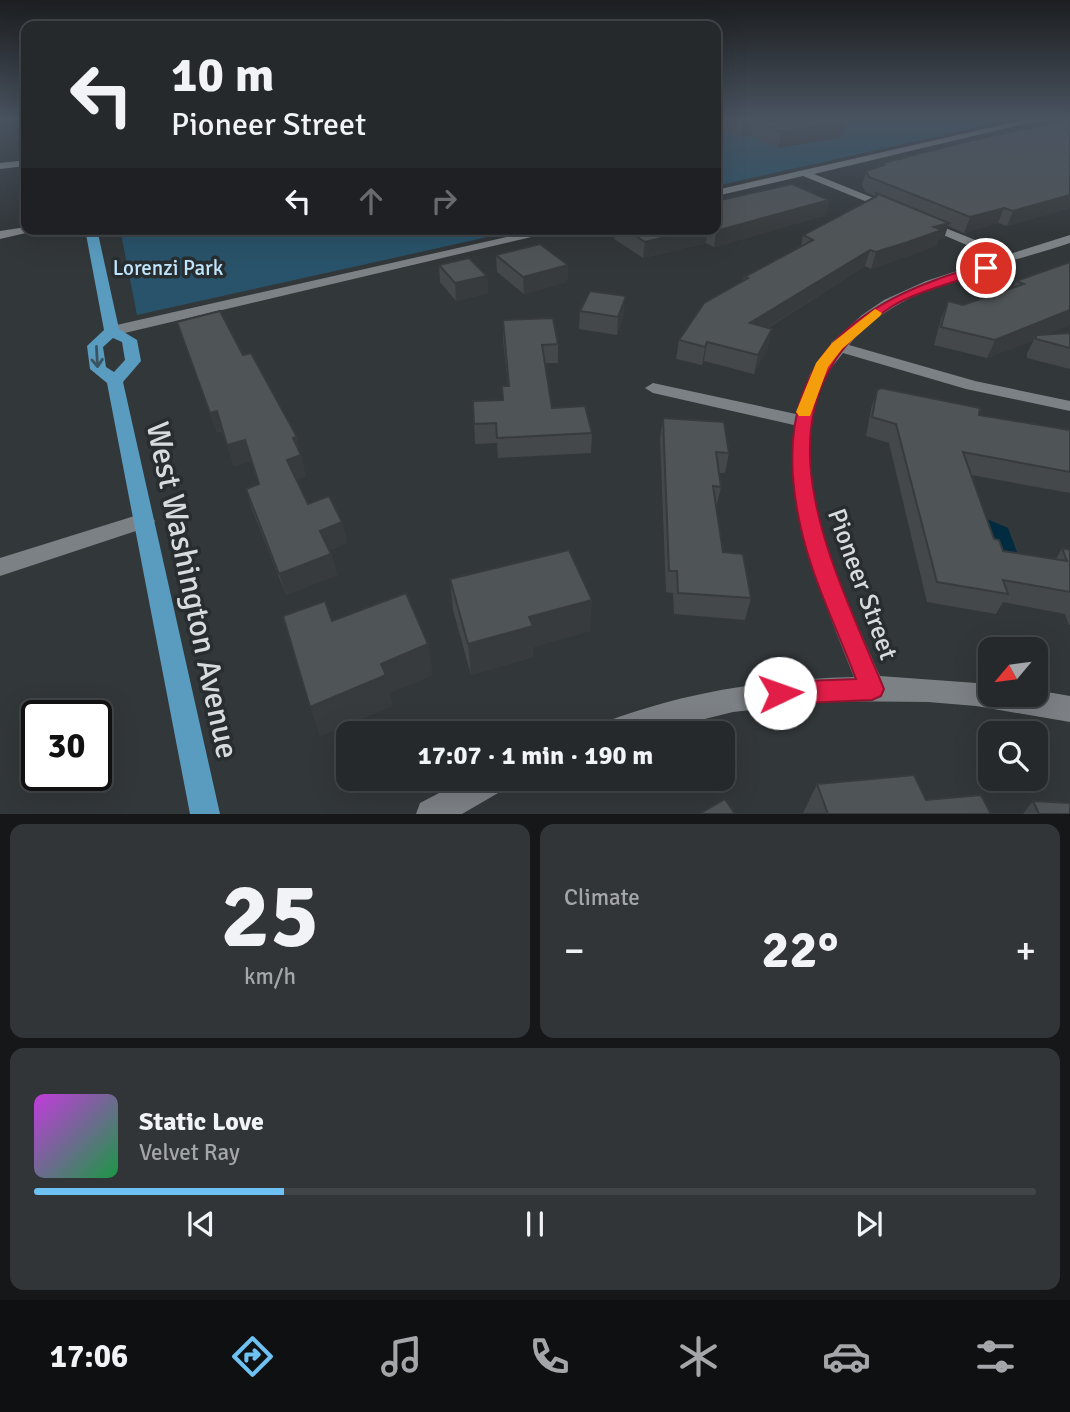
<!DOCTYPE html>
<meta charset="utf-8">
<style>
body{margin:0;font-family:Signika,sans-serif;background:#323538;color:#f1f3f6;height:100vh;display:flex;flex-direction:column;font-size:26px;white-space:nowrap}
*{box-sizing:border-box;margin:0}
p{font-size:23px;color:#a4a6a9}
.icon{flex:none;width:38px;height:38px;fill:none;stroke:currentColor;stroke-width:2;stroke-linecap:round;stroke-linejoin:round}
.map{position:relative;height:814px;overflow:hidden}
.side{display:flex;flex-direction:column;gap:10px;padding:10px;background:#151718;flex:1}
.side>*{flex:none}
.top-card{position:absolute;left:21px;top:21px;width:700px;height:214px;border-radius:14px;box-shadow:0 7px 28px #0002,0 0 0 2px #424548;background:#26292c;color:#f1f3f6;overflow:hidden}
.needle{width:46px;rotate:241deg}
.tools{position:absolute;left:978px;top:637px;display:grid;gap:14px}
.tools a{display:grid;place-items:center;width:70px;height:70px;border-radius:14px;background:#26292c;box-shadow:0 7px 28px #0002,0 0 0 2px #424548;font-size:35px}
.speed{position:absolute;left:21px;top:700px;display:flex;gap:14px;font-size:35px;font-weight:700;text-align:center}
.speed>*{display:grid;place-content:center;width:91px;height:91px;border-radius:50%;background:#26292c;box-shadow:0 7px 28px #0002,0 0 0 2px #424548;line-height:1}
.speed .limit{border:4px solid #111;border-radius:10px;background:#fff;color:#111}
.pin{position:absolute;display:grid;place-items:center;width:60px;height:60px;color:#fff;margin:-30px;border:4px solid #fff;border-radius:50%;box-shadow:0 2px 7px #0007}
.me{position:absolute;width:77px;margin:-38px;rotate:87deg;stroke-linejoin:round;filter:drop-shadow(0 0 5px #0008)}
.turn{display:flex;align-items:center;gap:24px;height:147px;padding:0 35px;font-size:32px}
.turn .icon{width:91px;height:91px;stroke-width:2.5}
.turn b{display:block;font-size:49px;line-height:60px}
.lanes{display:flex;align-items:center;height:66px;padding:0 35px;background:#0003;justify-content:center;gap:35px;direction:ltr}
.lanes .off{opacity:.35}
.big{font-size:52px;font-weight:700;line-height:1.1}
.side .widget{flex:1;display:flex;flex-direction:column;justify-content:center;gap:10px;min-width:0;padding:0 24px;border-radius:14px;background:#323538}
.side .dial{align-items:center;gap:0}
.dial b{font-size:91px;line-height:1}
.song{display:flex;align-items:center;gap:21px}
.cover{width:84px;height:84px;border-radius:10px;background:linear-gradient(135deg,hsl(290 70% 55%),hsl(140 70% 35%))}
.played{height:7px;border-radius:4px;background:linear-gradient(90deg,#6dc2f3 25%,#424548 25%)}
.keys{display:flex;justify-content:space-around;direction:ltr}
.heat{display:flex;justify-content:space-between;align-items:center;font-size:38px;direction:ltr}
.side .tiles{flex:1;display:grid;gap:10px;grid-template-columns:1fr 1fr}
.widget:last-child{grid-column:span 2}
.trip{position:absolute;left:336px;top:721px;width:399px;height:70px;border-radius:14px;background:#26292c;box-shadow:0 7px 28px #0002,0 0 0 2px #424548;font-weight:700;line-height:70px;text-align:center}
.tab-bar{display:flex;height:112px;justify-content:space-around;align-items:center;background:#0f1012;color:#a4a6a9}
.tab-bar .icon{width:49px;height:49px}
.tab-bar .active{color:#6dc2f3}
.tab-bar b{font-size:32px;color:#f1f3f6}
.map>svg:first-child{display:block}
.green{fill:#29536a}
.water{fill:#002b40}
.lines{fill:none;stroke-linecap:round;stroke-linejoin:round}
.minor{fill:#7c8185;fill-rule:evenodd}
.major{fill:#5a9cbf;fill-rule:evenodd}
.wall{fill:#44484b}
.shaded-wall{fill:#373b3d}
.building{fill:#4f5457;stroke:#373b3d;stroke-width:2}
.oneway{stroke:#3a5462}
.route{fill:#e11d48;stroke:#92132f;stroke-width:2}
.slow{fill:#f59e0b}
.labels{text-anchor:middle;stroke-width:7;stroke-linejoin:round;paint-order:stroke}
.far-park-label{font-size:21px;fill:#c1e7ff;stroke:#282d30}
.street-label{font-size:26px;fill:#d8dbdd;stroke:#282d30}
.near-street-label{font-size:32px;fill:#d8dbdd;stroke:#282d30}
</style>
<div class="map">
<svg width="1070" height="814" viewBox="0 0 1070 814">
<rect width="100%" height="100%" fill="#32373a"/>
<!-- green -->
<g class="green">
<path d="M716,120H1011L716,186Z"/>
<path d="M120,229H524L137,315Z"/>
</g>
<!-- water -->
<path class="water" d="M987,519L1008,528L1018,555L1006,562L984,521Z"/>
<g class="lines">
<!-- minor -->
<g class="minor">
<path d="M1023,120H1040L814,174L896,207L898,209L892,212L803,176L716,196V190Z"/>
<path d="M26,160V166L0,169V163Z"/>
<path d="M920,221H928L1010,254L1070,235V243C1004,265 893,287 849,345L975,381L1070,401V411L966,389L843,353C838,360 831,367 827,374C778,463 844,593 880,676L990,684V695H1036V690L1070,696V722L976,706L928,702L829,701L733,712L648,733H596L600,724C681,692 768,679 854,677C821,594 787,516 794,425L653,393L645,388L653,383L796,414L810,374L831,348V343L862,315L884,300L926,281L997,258L920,225Z"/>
<path d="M26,227L43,229L0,239V231Z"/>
<path d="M542,229H565L112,336L104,331L112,326Z"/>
<path d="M144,513L151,516L155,521L151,526L0,576V558Z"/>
<path d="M466,779H510L505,789L462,814H416L420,803Z"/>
</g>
<!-- major -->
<path class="major" d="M85,229H97L119,329L137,340L141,361L123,382L220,814H190L107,383L90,369L87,346L104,330ZM113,338L122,342L125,360L114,372L106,367L103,347Z"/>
</g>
<!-- wall -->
<g class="wall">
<path d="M716,120H844L847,121L843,137L778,148L751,136L741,138L716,126Z"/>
<path d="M1070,120V208L1007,226L998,223L964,233L948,226L944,238L938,240L936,246L871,269L865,266L768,328V347L754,374L704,361L702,365L676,359L679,340L743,281L744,277L801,246L803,235L874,197L875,196L865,192L862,185L866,171L878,167L879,164Z"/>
<path d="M829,200L826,215L714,247L706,243L643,258L614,239L615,229H716Z"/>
<path d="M496,255L568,265L567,282L524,294L497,272Z"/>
<path d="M1070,262L1047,334L1070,333V369L1027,358V353L1034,340L987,358L934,345L941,319L948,301L963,305L1013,288L1016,281Z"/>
<path d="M439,265L487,276L488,293L456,301L440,282Z"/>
<path d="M580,311L624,314L617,335L579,329Z"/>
<path d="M503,320L558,344V363H545L552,408L592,433L591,453L498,458L497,443L475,444L473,401L502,400V386H508L503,339Z"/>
<path d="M177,322L243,355L302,457L301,458L306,476L296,479L308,504L342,522L347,543L330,550L337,575L286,595L252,509L246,489L259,484L251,461L234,466L223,431L217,432Z"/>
<path d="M877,390L979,415L1070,430V493L971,475L994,539L1003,551L1056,559L1062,548L1070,550V625H1069L1065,614L1003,602L996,614L927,602L889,443L866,436L871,409Z"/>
<path d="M663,418L729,453L725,473H719L721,487L716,508L723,552L751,598L745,620L674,614L673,593L666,592L660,438Z"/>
<path d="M450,579L590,631L533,647V657L471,675L453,610Z"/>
<path d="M817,784L926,800L991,814L803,813Z"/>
<path d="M1033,801L1070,814H1023Z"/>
</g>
<!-- shaded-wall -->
<g class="shaded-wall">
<path d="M753,120L751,136L741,138L743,122Z"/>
<path d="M847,121L843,137L778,148L782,132Z"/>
<path d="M1070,195V208L1007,226L1013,211Z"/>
<path d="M829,200L826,215L714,247L716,231Z"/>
<path d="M1004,208L998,223L964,233L970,217Z"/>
<path d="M949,223L944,238L938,240L936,246L871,269L876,252L934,227Z"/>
<path d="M698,229H708L706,243L643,258L645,242Z"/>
<path d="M870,250L865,266L746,341L750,323Z"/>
<path d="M568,265L567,282L524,294L523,277Z"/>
<path d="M487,276L488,293L456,301L455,283Z"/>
<path d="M626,296L624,314L617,335L618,317Z"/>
<path d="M1070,310V325L1036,339V335L1034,340L987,358L995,340Z"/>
<path d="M772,329L768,347L754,374L758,355Z"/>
<path d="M707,342L704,361L702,365L705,347Z"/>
<path d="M217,411L223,430L217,432L210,413Z"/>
<path d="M297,437L306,476L292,480L287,460L293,438Z"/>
<path d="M245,440L251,461L234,466L227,445Z"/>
<path d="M342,522L347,543L326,552L320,531Z"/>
<path d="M331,554L337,575L286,595L279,574Z"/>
<path d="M592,600L590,631L533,647V657L471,675L468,644L529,617Z"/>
<path d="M428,644L433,675L390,693L393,706L320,737L310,707L381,664Z"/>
</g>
<!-- building -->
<g class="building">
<path d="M754,120H844L847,121L782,132Z"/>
<path d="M1065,120H1070V195L1013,211L1004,208L970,217L869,177L866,171L884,165L879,164L965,142Z"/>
<path d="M792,184L829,200L716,231L713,229H716V201Z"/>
<path d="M876,193L949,223L934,227L942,230L908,242L876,252L870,250L750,323L772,329L758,355L707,342L705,347L679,340L704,303L748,278L744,277L813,240L803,235L877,196Z"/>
<path d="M625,229H698L645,242Z"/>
<path d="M540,244L568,265L523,277L496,255Z"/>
<path d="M469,258L487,276L455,283L439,265Z"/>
<path d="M1070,262V310L995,340L941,327L948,301L963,305L1024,284L1016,281Z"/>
<path d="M590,291L626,296L618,317L580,311Z"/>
<path d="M220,311L243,355L251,353L297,437L293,438L301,455L287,460L308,504L329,496L342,522L320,531L331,554L279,574L246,489L259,484L245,440L227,445L217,411L210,413L177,322Z"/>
<path d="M553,318L558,344L542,345L552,408L585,406L592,433L497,438L496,423L474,424L473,401L503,400L502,386H509L503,320Z"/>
<path d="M1070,333V348L1036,339V335Z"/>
<path d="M881,388L980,408L979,415L1070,430V472L963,452L994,539L999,540L1003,551L1067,561L1062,548L1070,550V592L1003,580L1008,594L937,582L896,424L872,417L877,390Z"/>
<path d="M663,418L724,422L729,453L716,452L721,487L713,486L723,552L743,554L751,598L678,593L677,571H669Z"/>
<path d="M569,550L592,600L529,617L533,626L468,644L450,579Z"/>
<path d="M406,593L428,644L381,664L386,675L310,707L283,616L325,601L332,621Z"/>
<path d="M914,775L926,800L981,795L991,814H828L817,784Z"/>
<path d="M725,799L735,814H699Z"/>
<path d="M1033,801L1070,803V814H1039Z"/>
</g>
<!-- one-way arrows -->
<defs><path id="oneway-shaft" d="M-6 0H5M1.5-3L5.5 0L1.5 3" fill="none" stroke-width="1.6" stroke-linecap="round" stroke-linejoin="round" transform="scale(1.75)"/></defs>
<use class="oneway" href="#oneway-shaft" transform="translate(97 357) rotate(87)"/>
<!-- sky -->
<linearGradient id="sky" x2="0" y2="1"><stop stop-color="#1c1e20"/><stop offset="0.51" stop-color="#495360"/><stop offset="1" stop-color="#495360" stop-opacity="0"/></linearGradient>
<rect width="1070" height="234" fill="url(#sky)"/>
<!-- route -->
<path class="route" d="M986,264L992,268L990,270C962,280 914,292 891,307C743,402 833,565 884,689L881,696L872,700L780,704L772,701L768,693L772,686L780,682L856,679C837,628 811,577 800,524C766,368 845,302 986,264Z"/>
<!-- slow -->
<path class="slow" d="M875,309L882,313L880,316L842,349L828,367L810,416H799L796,412L816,363L832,343Z"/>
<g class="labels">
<!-- far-park labels -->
<g class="far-park-label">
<text x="168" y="275">Lorenzi Park</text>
</g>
<!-- street labels -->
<g class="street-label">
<text transform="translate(863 584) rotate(70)" y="9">Pioneer Street</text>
</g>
<!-- near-street labels -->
<g class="near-street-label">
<text transform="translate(193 590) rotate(78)" y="11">West Washington Avenue</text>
</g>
</g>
</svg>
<div class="tools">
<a><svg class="needle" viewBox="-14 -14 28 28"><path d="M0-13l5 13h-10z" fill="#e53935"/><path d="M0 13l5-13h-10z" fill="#a4a6a9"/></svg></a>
<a><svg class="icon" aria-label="search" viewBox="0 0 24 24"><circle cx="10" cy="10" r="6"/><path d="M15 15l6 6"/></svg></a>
</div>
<div class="speed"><div class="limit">30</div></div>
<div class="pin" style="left:986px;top:268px;background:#d93025"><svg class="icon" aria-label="arrive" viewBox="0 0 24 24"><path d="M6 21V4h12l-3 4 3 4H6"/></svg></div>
<svg class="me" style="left:780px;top:693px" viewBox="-20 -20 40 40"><circle r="19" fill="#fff"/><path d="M0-13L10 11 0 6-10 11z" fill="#e11d48"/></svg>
<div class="trip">17:07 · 1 min · 190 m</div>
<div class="top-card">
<div class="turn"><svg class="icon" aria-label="left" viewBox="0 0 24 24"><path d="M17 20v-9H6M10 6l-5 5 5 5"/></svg><div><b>10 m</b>Pioneer Street</div></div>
<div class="lanes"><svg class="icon" aria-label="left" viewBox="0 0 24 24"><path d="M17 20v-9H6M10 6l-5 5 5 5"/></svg><svg class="icon off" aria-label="ahead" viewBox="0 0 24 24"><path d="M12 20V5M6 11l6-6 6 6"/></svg><svg class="icon off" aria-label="right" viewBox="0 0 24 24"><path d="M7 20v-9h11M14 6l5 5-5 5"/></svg></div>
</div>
</div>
<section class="side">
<div class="tiles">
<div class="widget dial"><b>25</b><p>km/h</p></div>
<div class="widget"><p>Climate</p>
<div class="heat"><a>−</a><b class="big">22°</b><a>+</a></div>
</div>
<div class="widget">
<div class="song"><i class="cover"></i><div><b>Static Love</b><p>Velvet Ray</p></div></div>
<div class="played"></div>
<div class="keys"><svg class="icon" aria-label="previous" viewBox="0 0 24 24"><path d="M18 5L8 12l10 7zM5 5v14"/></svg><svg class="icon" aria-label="pause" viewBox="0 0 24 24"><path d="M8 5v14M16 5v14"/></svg><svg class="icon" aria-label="next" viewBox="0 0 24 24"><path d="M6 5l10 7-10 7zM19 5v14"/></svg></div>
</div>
</div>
</section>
<nav class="tab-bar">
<b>17:06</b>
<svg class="icon active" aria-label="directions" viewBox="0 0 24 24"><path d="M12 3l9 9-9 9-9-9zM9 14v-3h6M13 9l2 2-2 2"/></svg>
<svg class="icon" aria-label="music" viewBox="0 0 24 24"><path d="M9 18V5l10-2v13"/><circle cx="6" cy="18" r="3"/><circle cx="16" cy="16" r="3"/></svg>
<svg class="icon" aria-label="phone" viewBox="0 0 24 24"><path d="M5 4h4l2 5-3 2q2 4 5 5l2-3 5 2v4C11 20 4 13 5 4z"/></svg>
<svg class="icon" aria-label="climate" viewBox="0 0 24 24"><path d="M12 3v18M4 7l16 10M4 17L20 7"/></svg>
<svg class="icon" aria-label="car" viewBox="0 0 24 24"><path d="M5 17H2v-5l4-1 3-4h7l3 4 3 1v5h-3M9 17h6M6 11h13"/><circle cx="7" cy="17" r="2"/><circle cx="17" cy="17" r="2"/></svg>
<svg class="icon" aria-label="filters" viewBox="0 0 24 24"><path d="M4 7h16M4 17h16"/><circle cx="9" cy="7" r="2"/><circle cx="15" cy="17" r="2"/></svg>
</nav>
